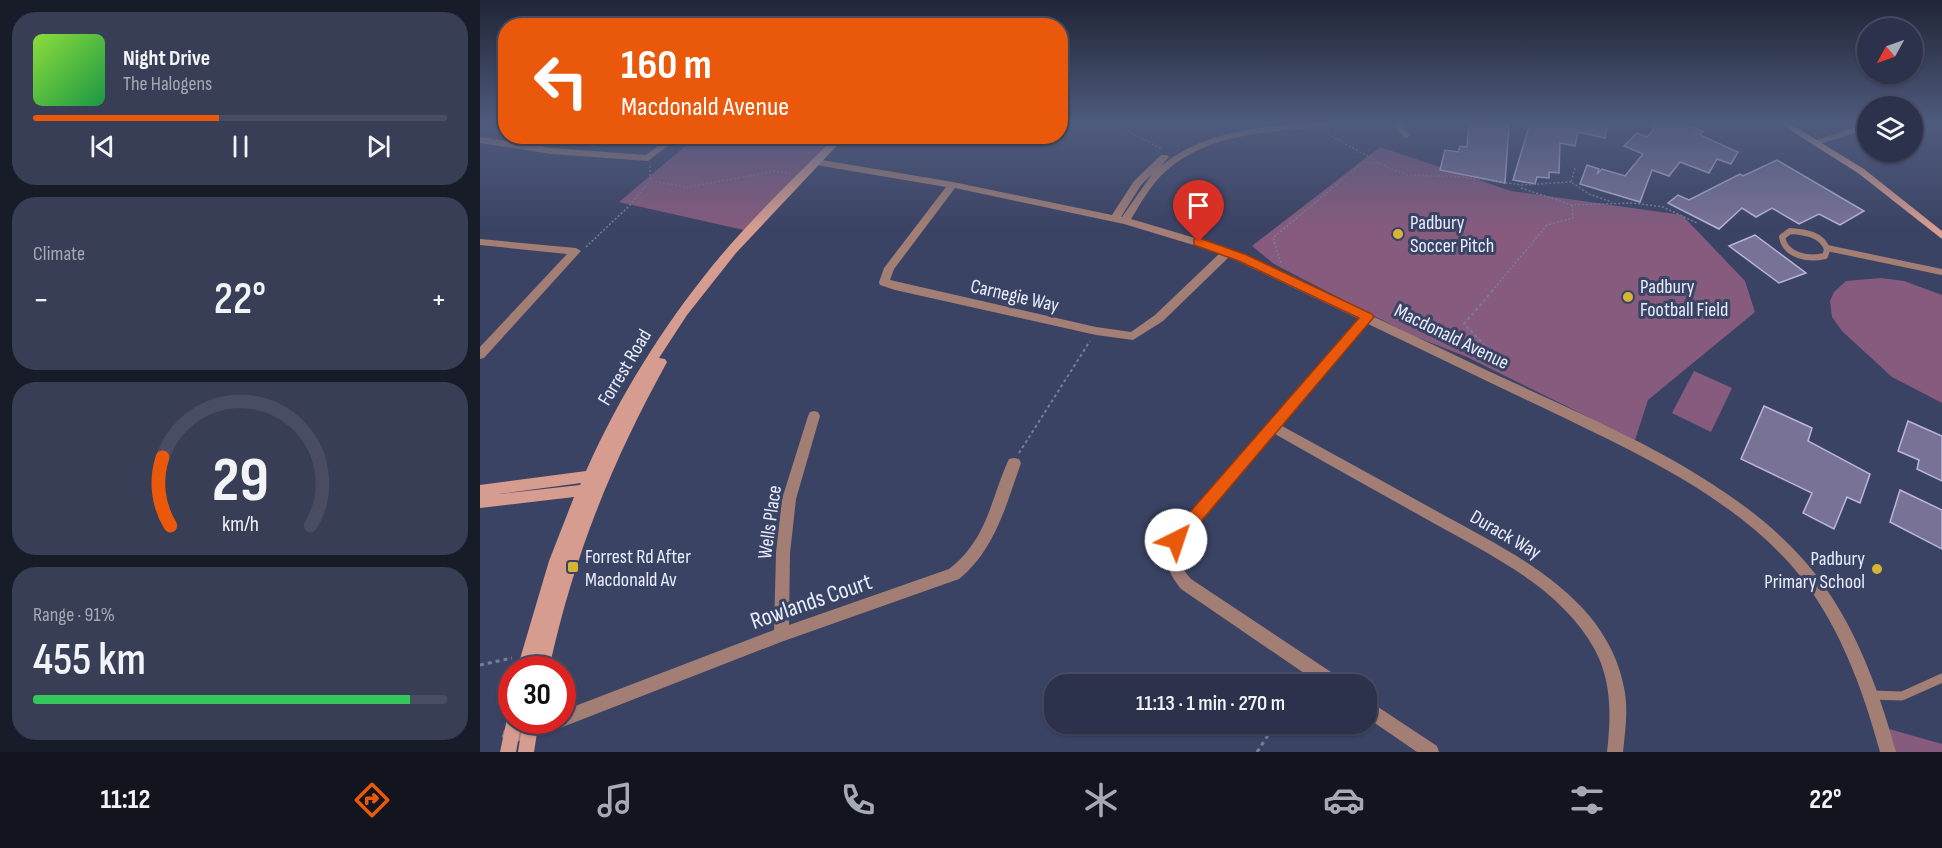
<!DOCTYPE html>
<meta charset="utf-8">
<style>
body{margin:0;font-family:"Sofia Sans Condensed",sans-serif;background:#383e55;color:#f1f3f6;height:100vh;display:flex;flex-direction:column;font-size:22px;white-space:nowrap}
*{box-sizing:border-box;margin:0}
p{font-size:20px;color:#a6aab5}
.icon{flex:none;width:33px;height:33px;fill:none;stroke:currentColor;stroke-width:2;stroke-linecap:round;stroke-linejoin:round}
.map{position:relative;flex:1;overflow:hidden}
.panel{display:flex;flex-direction:column;gap:12px;padding:12px;background:#181c29;width:480px}
.panel>*{flex:none}
.banner{position:absolute;left:18px;top:18px;width:570px;height:126px;border-radius:24px;box-shadow:0 2px 4px #0004,0 0 0 2px #484d63;background:#ea580c;color:#fff;overflow:hidden}
.needle{width:39px;rotate:230deg}
.fabs{position:absolute;left:1377px;top:18px;display:grid;gap:12px}
.fabs a{display:grid;place-items:center;width:66px;height:66px;border-radius:50%;background:#2c324b;box-shadow:0 2px 4px #0004,0 0 0 2px #484d63;font-size:30px}
.speed{position:absolute;left:18px;top:656px;display:flex;gap:12px;font-size:30px;font-weight:700;text-align:center}
.speed>*{display:grid;place-content:center;width:78px;height:78px;border-radius:50%;background:#2c324b;box-shadow:0 2px 4px #0004,0 0 0 2px #484d63;line-height:1}
.speed .limit{border:9px solid #d22;background:#fff;color:#111}
.pin{position:absolute;display:grid;place-items:center;width:51px;height:51px;color:#fff;margin:-62px -26px;border-radius:50% 50% 50% 0;rotate:-45deg;box-shadow:0 0 6px #0007}
.pin .icon{rotate:45deg}
.me{position:absolute;width:66px;margin:-33px;rotate:41deg;stroke-linejoin:round;filter:drop-shadow(0 0 4px #0008)}
.turn{display:flex;align-items:center;gap:21px;height:126px;padding:0 24px;font-size:27px}
.turn .icon{width:78px;height:78px;stroke-width:2.5}
.turn b{display:block;font-size:42px;line-height:51px}
.big{font-size:45px;font-weight:600;line-height:1.1}
.panel .card{flex:1;display:flex;flex-direction:column;justify-content:center;gap:9px;min-width:0;padding:0 21px;border-radius:24px;background:#383e55}
.panel .dial{align-items:center;gap:0}
.dial svg{height:156px;overflow:visible;fill:none;stroke:#484d63;stroke-width:7;stroke-linecap:round;text-anchor:middle}
.dial text{fill:#f1f3f6;stroke:none}
.song{display:flex;align-items:center;gap:18px}
.cover{width:72px;height:72px;border-radius:9px;background:linear-gradient(135deg,hsl(90 70% 55%),hsl(140 70% 35%))}
.played{height:6px;border-radius:3px;background:linear-gradient(90deg,#ea580c 45%,#484d63 45%)}
.keys{display:flex;justify-content:space-around;direction:ltr}
.heat{display:flex;justify-content:space-between;align-items:center;font-size:33px;direction:ltr}
.charge{height:9px;border-radius:4px;background:linear-gradient(90deg,#34c759 91%,#484d63 0)}
.trip{position:absolute;left:564px;top:674px;width:333px;height:60px;border-radius:24px;background:#2c324b;box-shadow:0 2px 4px #0004,0 0 0 2px #484d63;font-weight:600;line-height:60px;text-align:center}
.tab-bar{display:flex;height:96px;justify-content:space-around;align-items:center;background:#12141e;color:#a6aab5}
.tab-bar .icon{width:42px;height:42px}
.tab-bar .current{color:#ea580c}
.tab-bar b{font-size:27px;color:#f1f3f6}
main{display:flex;flex:1;min-height:0}
.map>svg:first-child{display:block}
.green{fill:#865b7e}
.building{fill:#797297;stroke:#bbb4dc;stroke-width:1.5}
.lines{fill:none;stroke-linecap:round;stroke-linejoin:round}
.path-far2{stroke:#777e99;stroke-width:1.5;stroke-dasharray:2 2;stroke-linecap:butt}
.path-far1{stroke:#777e99;stroke-width:2;stroke-dasharray:3 3;stroke-linecap:butt}
.path{stroke:#777e99;stroke-width:3;stroke-dasharray:4 4;stroke-linecap:butt}
.lane-far1{stroke:#a27e75;stroke-width:6}
.lane{stroke:#a27e75;stroke-width:9}
.street{fill:#a27e75;fill-rule:evenodd}
.secondary{fill:#d59c8f;fill-rule:evenodd}
.route{fill:#ea580c;stroke:#983908;stroke-width:1.5}
.poi-dot{fill:#d7b434;stroke:#3b4364;stroke-width:2}
.labels{text-anchor:middle;stroke-width:6;stroke-linejoin:round;paint-order:stroke}
.poi-label{font-size:20px;fill:#e9eefe;stroke:#3b4364;text-anchor:start}
.street-label{font-size:20px;fill:#e9eefe;stroke:#3b4364}
.near-street-label{font-size:24px;fill:#e9eefe;stroke:#3b4364}
</style>
<main>
<section class="panel">
<div class="card">
<div class="song"><i class="cover"></i><div><b>Night Drive</b><p>The Halogens</p></div></div>
<div class="played"></div>
<div class="keys"><svg class="icon" aria-label="previous" viewBox="0 0 24 24"><path d="M18 5L8 12l10 7zM5 5v14"/></svg><svg class="icon" aria-label="pause" viewBox="0 0 24 24"><path d="M8 5v14M16 5v14"/></svg><svg class="icon" aria-label="next" viewBox="0 0 24 24"><path d="M6 5l10 7-10 7zM19 5v14"/></svg></div>
</div>
<div class="card"><p>Climate</p>
<div class="heat"><a>−</a><b class="big">22°</b><a>+</a></div>
</div>
<div class="card dial"><svg viewBox="0 0 100 80">
<path d="M14 69A42 42 0 1 1 86 69"/>
<path d="M14 69A42 42 0 0 1 10 34" stroke="#ea580c"/>
<text x="50" y="56" font-size="32" font-weight="700">29</text>
<text x="50" y="72" font-size="11">km/h</text>
</svg></div>
<div class="card"><p>Range · 91%</p><b class="big">455 km</b><div class="charge"></div></div>
</section>
<div class="map">
<svg width="1462" height="752" viewBox="0 0 1462 752">
<rect width="100%" height="100%" fill="#3b4364"/>
<!-- green -->
<g class="green">
<path d="M216,137H357L264,230L139,202Z"/>
<path d="M900,147L1031,191L1202,215L1265,281L1275,312L1168,400L1155,440L987,357L929,334L794,264L772,246Z"/>
<path d="M1401,278L1424,281L1462,295V403L1412,377L1362,331L1352,317L1350,301L1354,292L1366,281Z"/>
<path d="M1214,371L1252,388L1231,432L1192,413Z"/>
<path d="M1409,729L1462,744V752H1409Z"/>
</g>
<!-- building -->
<g class="building">
<path d="M989,123L1029,126L1025,183L960,170L965,150L978,152L980,146L987,147Z"/>
<path d="M1050,123H1128L1125,138L1098,132L1095,146L1080,143L1079,173L1069,172V178L1057,177L1055,184L1033,180Z"/>
<path d="M1179,123H1200L1223,131L1220,135L1258,152L1251,164L1237,159L1229,173L1200,162L1189,176L1172,170L1160,202L1100,184L1107,165L1119,169L1117,174L1122,169L1145,176L1163,154L1144,146L1157,133L1167,137Z"/>
<path d="M1297,160L1384,211L1360,225L1339,214L1319,224L1292,208L1276,217L1262,208L1239,229L1188,203L1198,195L1209,200L1260,174L1263,176Z"/>
<path d="M1275,235L1326,273L1299,283L1249,246Z"/>
<path d="M1284,406L1332,428L1328,441L1390,474L1380,503L1367,497L1354,529L1323,513L1332,493L1261,459Z"/>
<path d="M1428,421L1462,436V481L1437,469L1439,460L1418,451Z"/>
<path d="M1420,490L1462,510V549L1410,522Z"/>
</g>
<g class="lines">
<!-- path-far2 -->
<g class="path-far2">
<path d="M633,123L682,149"/>
<path d="M848,134L905,166L927,175L983,177L1042,185L1091,182"/>
<path d="M170,166V181L208,187L296,171L310,173"/>
<path d="M1095,168L1091,182L1109,194L1132,202"/>
<path d="M1041,188L1092,205L1152,203L1183,207L1217,223"/>
<path d="M106,247L149,206L170,181"/>
<path d="M801,263L793,238L883,162L903,164"/>
<path d="M1012,291L1067,225L1093,218L1092,205"/>
</g>
<!-- path-far1 -->
<g class="path-far1">
<path d="M1013,290L984,324L1022,363"/>
<path d="M539,453L610,341"/>
</g>
<!-- path -->
<g class="path">
<path d="M0,665L32,658"/>
<path d="M777,752L796,723"/>
</g>
<!-- lane-far1 -->
<g class="lane-far1">
<path d="M915,123L926,135"/>
<path d="M1310,231C1324,232 1343,234 1347,250L1345,256C1329,260 1305,256 1302,237Z"/>
<path d="M1347,248L1462,272"/>
</g>
<!-- lane -->
<path class="lane" d="M1391,695L1422,696L1462,678"/>
<!-- street -->
<g class="street">
<path d="M827,123H851L847,126C792,132 730,132 686,171C671,184 661,203 651,219C684,229 717,238 750,249C778,259 806,275 834,288C891,316 948,342 1006,370C1109,418 1243,471 1320,556C1370,610 1397,683 1416,752H1400C1382,686 1357,618 1311,565C1249,495 1155,452 1072,412C1010,383 949,353 888,324L802,426C855,455 908,484 960,513C1036,555 1130,598 1145,693C1148,713 1145,732 1143,752H1127C1131,717 1132,682 1115,650C1079,584 1003,552 941,516C892,489 843,461 795,434L702,543C698,558 701,568 711,579L860,678L862,684H840L701,589C687,572 682,556 691,536L879,319L749,257L683,321L653,340L616,335L415,290L400,285L399,282L404,268L466,187L336,165L331,162L336,159L473,182L632,215L654,181L681,155H687L689,157L681,166C723,132 775,128 827,123ZM672,174L642,217H641L661,185ZM475,188L644,224L740,253L675,315L651,332L616,327L410,280L414,269Z"/>
<path d="M1388,123V129L1336,145L1331,142Z"/>
<path d="M191,136H201L168,161L72,154L0,143V137L72,148L166,155Z"/>
<path d="M0,239L96,248L101,251L4,358L0,359V347L87,254L0,245Z"/>
<path d="M334,411L338,412L340,416L316,499L310,553L309,625L469,569C508,539 510,500 529,459L534,458L539,459L541,463C526,505 515,550 479,579L301,642L80,728L30,744L24,742L22,736L24,730C44,722 61,720 82,720V711L294,630L296,553L302,499L328,416L330,412Z"/>
<path d="M886,699L957,746L959,752H937L886,717Z"/>
</g>
<!-- secondary -->
<g class="secondary">
<path d="M1299,123H1309L1384,169L1462,231V239L1378,173Z"/>
<path d="M356,136H366L256,253L207,315L179,358L185,359L187,362C131,464 94,555 69,669H53L57,653L53,669H37L69,561L94,497L0,508V485L106,471C139,397 182,328 233,265C271,219 314,178 356,136ZM101,483L100,485L19,494Z"/>
<path d="M32,713V720H42L36,752H20L28,714Z"/>
<path d="M43,720H59L54,752H38Z"/>
</g>
</g>
<!-- sky -->
<linearGradient id="sky" x2="0" y2="1"><stop stop-color="#202537"/><stop offset="0.54" stop-color="#4f5b7d"/><stop offset="1" stop-color="#4f5b7d" stop-opacity="0"/></linearGradient>
<rect width="1462" height="228" fill="url(#sky)"/>
<!-- route -->
<path class="route" d="M719,238L767,255L892,314L894,317L701,545L696,547L690,545L688,540L690,535L879,318L759,261L714,245V239Z"/>
<!-- markers -->
<g class="poi-dot">
<circle cx="918" cy="234" r="6"/>
<circle cx="1148" cy="297" r="6"/>
<rect x="87" y="561" width="12" height="12" rx="3"/>
<circle cx="1397" cy="569" r="6"/>
</g>
<g class="labels">
<!-- poi labels -->
<g class="poi-label">
<text x="930" y="229">Padbury<tspan x="930" dy="23">Soccer Pitch</tspan></text>
<text x="1160" y="293">Padbury<tspan x="1160" dy="23">Football Field</tspan></text>
<text x="105" y="563">Forrest Rd After<tspan x="105" dy="23">Macdonald Av</tspan></text>
<text x="1385" y="565" text-anchor="end">Padbury<tspan x="1385" dy="23">Primary School</tspan></text>
</g>
<!-- street labels -->
<g class="street-label">
<text transform="translate(535 295) rotate(13)" y="7">Carnegie Way</text>
<text transform="translate(972 336) rotate(26)" y="7">Macdonald Avenue</text>
<text transform="translate(144 367) rotate(-59)" y="7">Forrest Road</text>
<text transform="translate(289 522) rotate(-82)" y="7">Wells Place</text>
<text transform="translate(1026 534) rotate(30)" y="7">Durack Way</text>
</g>
<!-- near-street labels -->
<g class="near-street-label">
<text transform="translate(331 601) rotate(-19)" y="8">Rowlands Court</text>
</g>
</g>
</svg>
<div class="fabs">
<a><svg class="needle" viewBox="-14 -14 28 28"><path d="M0-13l5 13h-10z" fill="#e53935"/><path d="M0 13l5-13h-10z" fill="#a6aab5"/></svg></a>
<a><svg class="icon" aria-label="layers" viewBox="0 0 24 24"><path d="M12 4l9 5-9 5-9-5zM3 14l9 5 9-5"/></svg></a>
</div>
<div class="speed"><div class="limit">30</div></div>
<div class="pin" style="left:719px;top:242px;background:#d93025"><svg class="icon" aria-label="arrive" viewBox="0 0 24 24"><path d="M6 21V4h12l-3 4 3 4H6"/></svg></div>
<svg class="me" style="left:696px;top:540px" viewBox="-20 -20 40 40"><circle r="19" fill="#fff"/><path d="M0-13L10 11 0 6-10 11z" fill="#ea580c"/></svg>
<div class="trip">11:13 · 1 min · 270 m</div>
<div class="banner">
<div class="turn"><svg class="icon" aria-label="left" viewBox="0 0 24 24"><path d="M17 20v-9H6M10 6l-5 5 5 5"/></svg><div><b>160 m</b>Macdonald Avenue</div></div>
</div>
</div>
</main>
<nav class="tab-bar">
<b>11:12</b>
<svg class="icon current" aria-label="directions" viewBox="0 0 24 24"><path d="M12 3l9 9-9 9-9-9zM9 14v-3h6M13 9l2 2-2 2"/></svg>
<svg class="icon" aria-label="music" viewBox="0 0 24 24"><path d="M9 18V5l10-2v13"/><circle cx="6" cy="18" r="3"/><circle cx="16" cy="16" r="3"/></svg>
<svg class="icon" aria-label="phone" viewBox="0 0 24 24"><path d="M5 4h4l2 5-3 2q2 4 5 5l2-3 5 2v4C11 20 4 13 5 4z"/></svg>
<svg class="icon" aria-label="climate" viewBox="0 0 24 24"><path d="M12 3v18M4 7l16 10M4 17L20 7"/></svg>
<svg class="icon" aria-label="car" viewBox="0 0 24 24"><path d="M5 17H2v-5l4-1 3-4h7l3 4 3 1v5h-3M9 17h6M6 11h13"/><circle cx="7" cy="17" r="2"/><circle cx="17" cy="17" r="2"/></svg>
<svg class="icon" aria-label="filters" viewBox="0 0 24 24"><path d="M4 7h16M4 17h16"/><circle cx="9" cy="7" r="2"/><circle cx="15" cy="17" r="2"/></svg>
<b>22°</b>
</nav>
